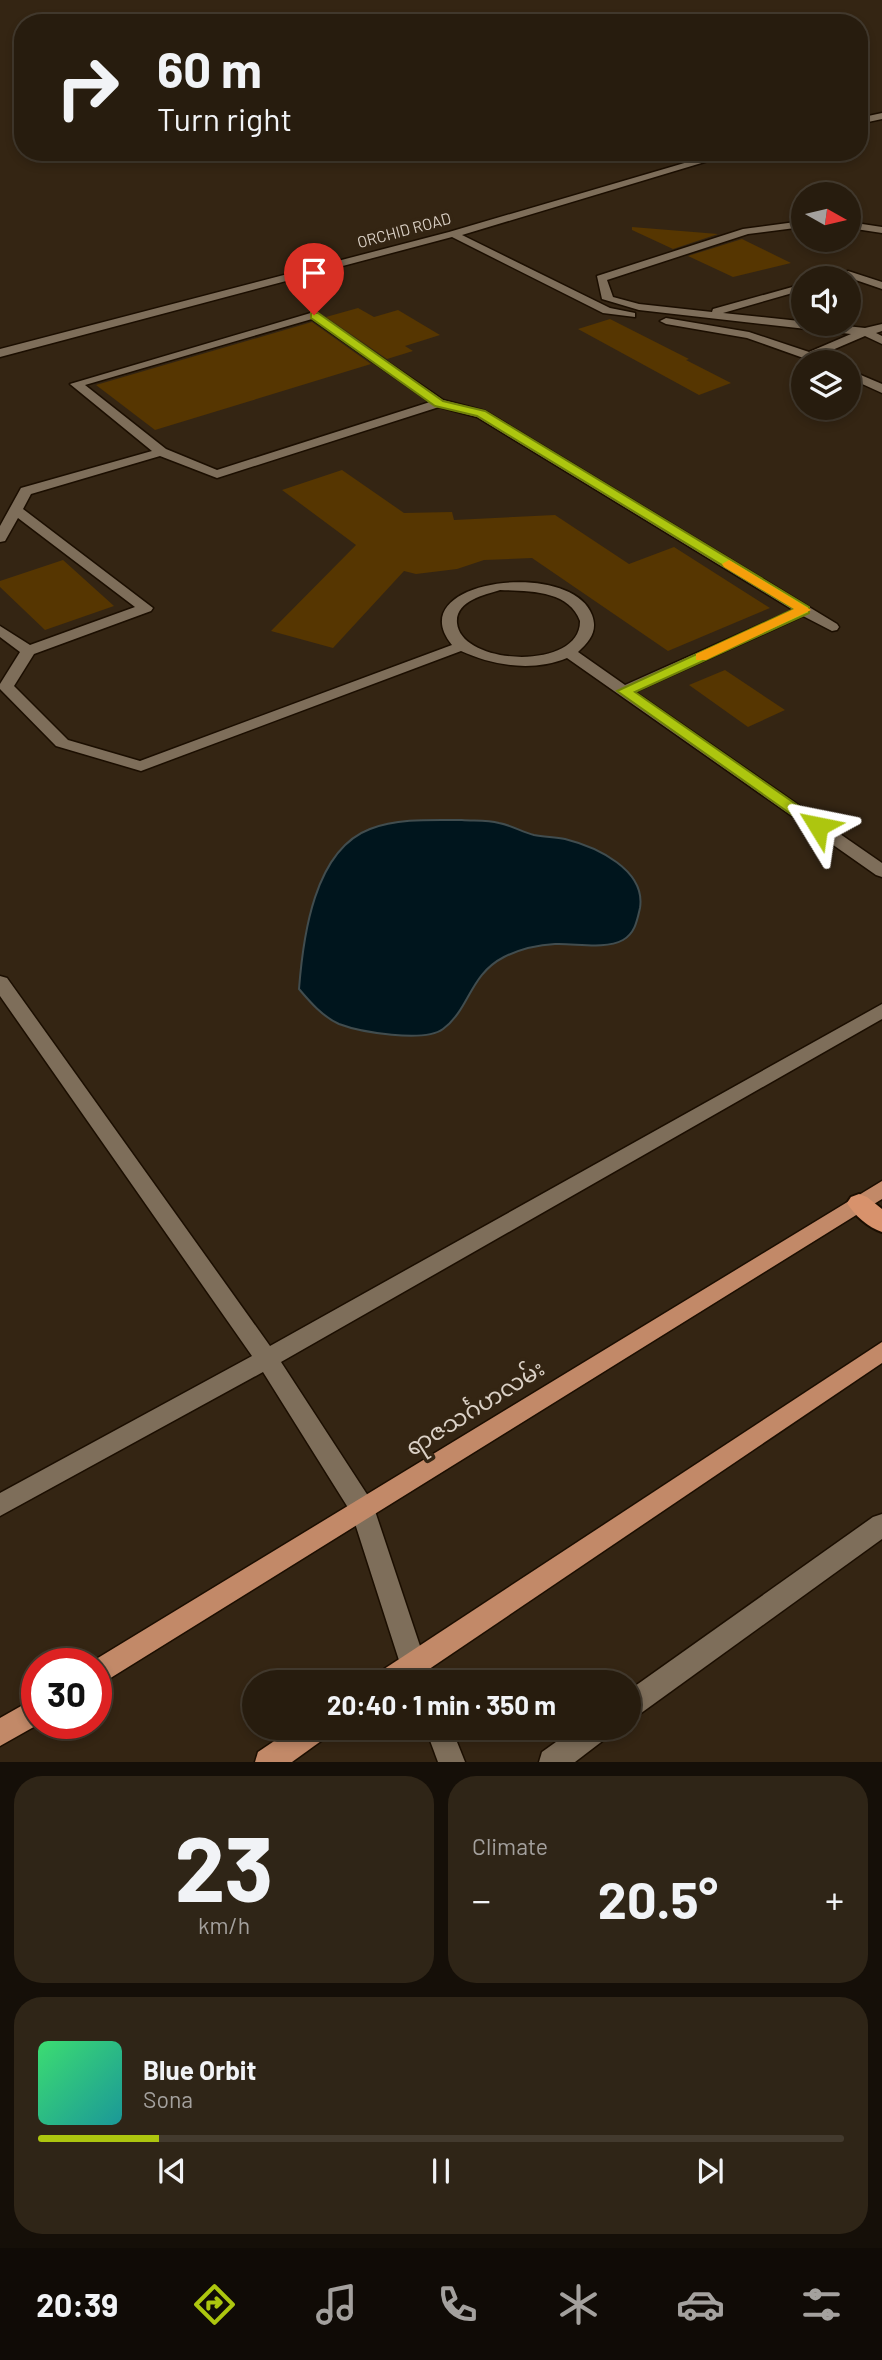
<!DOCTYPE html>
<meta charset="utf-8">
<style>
body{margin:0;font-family:Barlow,"Noto Sans Myanmar",sans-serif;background:#2f2517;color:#f1f3f6;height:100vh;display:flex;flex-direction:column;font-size:26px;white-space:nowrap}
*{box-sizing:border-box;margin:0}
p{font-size:23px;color:#a4a19e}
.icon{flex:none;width:38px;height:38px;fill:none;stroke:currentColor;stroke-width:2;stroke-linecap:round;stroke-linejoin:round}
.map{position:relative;height:1762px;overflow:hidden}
.sheet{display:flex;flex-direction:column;gap:14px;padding:14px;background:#150f08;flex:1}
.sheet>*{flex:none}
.hud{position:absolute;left:14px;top:14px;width:854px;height:147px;border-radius:28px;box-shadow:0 4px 10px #0003,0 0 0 2px #433a2e;background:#271c0e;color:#f1f3f6;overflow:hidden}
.needle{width:46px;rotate:98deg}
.tools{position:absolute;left:791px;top:182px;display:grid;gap:14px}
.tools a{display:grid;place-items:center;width:70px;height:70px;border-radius:50%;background:#271c0e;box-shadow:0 4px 10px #0003,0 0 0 2px #433a2e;font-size:35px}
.speed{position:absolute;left:21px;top:1648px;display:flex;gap:14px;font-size:35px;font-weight:700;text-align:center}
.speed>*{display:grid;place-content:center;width:91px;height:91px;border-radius:50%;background:#271c0e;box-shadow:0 4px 10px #0003,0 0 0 2px #433a2e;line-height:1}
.speed .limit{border:10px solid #d22;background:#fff;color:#111}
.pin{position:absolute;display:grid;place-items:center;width:60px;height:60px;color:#fff;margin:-72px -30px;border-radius:50% 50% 50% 0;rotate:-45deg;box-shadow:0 0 7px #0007}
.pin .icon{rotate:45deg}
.me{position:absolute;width:77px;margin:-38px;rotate:305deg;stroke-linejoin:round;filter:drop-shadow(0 0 5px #0008)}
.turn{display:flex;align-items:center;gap:24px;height:147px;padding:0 28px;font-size:32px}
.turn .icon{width:91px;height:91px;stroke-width:2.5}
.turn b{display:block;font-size:49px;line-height:60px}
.big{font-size:52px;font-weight:700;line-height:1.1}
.sheet .widget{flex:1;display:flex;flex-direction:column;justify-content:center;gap:10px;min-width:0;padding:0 24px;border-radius:28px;background:#2f2517}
.sheet .dial{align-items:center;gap:0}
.dial b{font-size:91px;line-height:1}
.song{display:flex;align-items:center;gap:21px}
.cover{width:84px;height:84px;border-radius:10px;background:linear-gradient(135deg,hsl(140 70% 55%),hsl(180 70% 35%))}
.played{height:7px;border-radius:4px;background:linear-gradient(90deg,#adc60f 15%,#433a2e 15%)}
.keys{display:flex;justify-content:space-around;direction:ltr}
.heat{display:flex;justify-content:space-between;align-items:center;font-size:38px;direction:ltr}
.sheet .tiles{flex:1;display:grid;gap:14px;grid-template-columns:1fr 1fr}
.widget:last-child{grid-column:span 2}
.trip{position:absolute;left:242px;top:1670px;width:399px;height:70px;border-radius:35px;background:#271c0e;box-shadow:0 4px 10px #0003,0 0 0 2px #433a2e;font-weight:700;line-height:70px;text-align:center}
.tabs{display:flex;height:112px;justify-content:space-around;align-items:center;background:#100b06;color:#a4a19e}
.tabs .icon{width:49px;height:49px}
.tabs .active{color:#adc60f}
.tabs b{font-size:32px;color:#f1f3f6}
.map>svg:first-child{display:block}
.water{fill:#00151d;stroke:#414d4f;stroke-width:2}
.building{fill:#563601}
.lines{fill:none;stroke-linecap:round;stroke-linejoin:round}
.minor-casing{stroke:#1b0e00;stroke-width:3}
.primary-casing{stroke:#1b0e00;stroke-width:3}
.trunk-casing{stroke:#1b0e00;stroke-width:4}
.minor{fill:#7e6e5a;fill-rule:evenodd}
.primary{fill:#c28968;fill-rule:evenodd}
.trunk{fill:#d8926c;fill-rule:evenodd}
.route{fill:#adc60f;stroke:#70810a;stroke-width:2}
.slow{fill:#f59e0b}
.labels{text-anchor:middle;stroke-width:7;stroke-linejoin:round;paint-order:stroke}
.far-street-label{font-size:16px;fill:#dad0c5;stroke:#342513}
.near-street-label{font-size:23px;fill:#dad0c5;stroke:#342513}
</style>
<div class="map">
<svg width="882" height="1762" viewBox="0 0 882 1762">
<rect width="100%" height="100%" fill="#342513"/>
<!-- water -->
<path class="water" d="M462,820C474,821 487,820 499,823C511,825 522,832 534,835C544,837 555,837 565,839C597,847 646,870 640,908C637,921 635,933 623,940C605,950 575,943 555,944C538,945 518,950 504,957C469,975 470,1009 443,1029C424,1043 360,1032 339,1024C323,1017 310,1002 299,989C303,937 314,850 370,829C398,818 433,820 462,820Z"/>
<!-- building -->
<g class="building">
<path d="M632,227L718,234L673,249L632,230Z"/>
<path d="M742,239L791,263L733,277L688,256Z"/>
<path d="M358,308L374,317L398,310L440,335L405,346L413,351L387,359L326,317Z"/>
<path d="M610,319L689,359L686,360L731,383L699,395L578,329Z"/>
<path d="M312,322L371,364L155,430L96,385Z"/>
<path d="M342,470L404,513L452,512L454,520L555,515L629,564L674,547L770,608L668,651L532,558L484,560L457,569L416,574L404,571L333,648L271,631L356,545L282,490Z"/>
<path d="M63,560L114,606L45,630L0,587V581Z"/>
<path d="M725,670L785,710L748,727L689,685Z"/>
</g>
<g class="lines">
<!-- minor casing -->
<g class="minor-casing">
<g id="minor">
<path d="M882,113V119L859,124V118Z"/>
<path d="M722,152H738L462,235L610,308L635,313V317L603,313L452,237L0,357V349L449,232Z"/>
<path d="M803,221V227L748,234L607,280L613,297L639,304L712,312L713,309L803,284V290L723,313L865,328L882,324V331L876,333L882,336V344L865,336L809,360L747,338L666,324L660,321L666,318L749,332L809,352L851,334L639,310L602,299L597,276L743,229Z"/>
<path d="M849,222L882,227V233L849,228Z"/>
<path d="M848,271L882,282V289L847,277L828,278Z"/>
<path d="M314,312L443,400L485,411L837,624L839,627L837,630L832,631L803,616L635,692L882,863V877L876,875L567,658C533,672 494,666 461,651L141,771L56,746L0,689V684L20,652L0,637V626L30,645L135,607L18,518L5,541L0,542V526L21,488L152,451L70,384ZM312,319L430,402L217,470L166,449L85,385ZM439,407L477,417L793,610L625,685L578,652C590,641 598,631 592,615C571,558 399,580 452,645L140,761L68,740L14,686L34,654L151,611L153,608L23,509L31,494L160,456L217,478ZM500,590C528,591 569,590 580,621C581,671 461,666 457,623C455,601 484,595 500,590Z"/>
<path d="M849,370L882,384V393L849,378Z"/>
<path d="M0,976L7,978L270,1346L882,1004V1019L281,1362L372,1502L432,1682H406L352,1514L263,1372L0,1516V1493L252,1356L0,996Z"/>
<path d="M882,1514V1539L637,1716L628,1720V1691L873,1517Z"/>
<path d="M425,1727H451L465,1762H438Z"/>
<path d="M577,1727H613L609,1736L575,1762H539L542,1752Z"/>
</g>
</g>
<!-- primary casing -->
<g class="primary-casing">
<g id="primary">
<path d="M882,1181V1199L96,1687V1664H88Z"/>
<path d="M882,1342V1363L410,1682H374L378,1673Z"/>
<path d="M37,1697V1724H39L0,1746V1718Z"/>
<path d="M295,1727H332L328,1736L292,1762H255L258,1752Z"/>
</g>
</g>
<!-- trunk casing -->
<g class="trunk-casing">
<path id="trunk" d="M859,1194L867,1197L882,1209V1232C869,1228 854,1215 847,1203L851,1197Z"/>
</g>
<!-- minor -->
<use href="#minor" class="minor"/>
<!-- primary -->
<use href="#primary" class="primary"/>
<!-- trunk -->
<use href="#trunk" class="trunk"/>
</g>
<!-- route -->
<path class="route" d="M311,313H318L443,401L485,411L809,607V613L635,692L823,823L825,826L823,829H812L617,691L794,609L477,416L435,406L311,318Z"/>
<!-- slow -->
<path class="slow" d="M729,560L811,610L706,660H696V654L794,609L724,567L722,564Z"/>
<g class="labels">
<!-- far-street labels -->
<g class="far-street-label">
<text transform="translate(404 230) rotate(-15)" y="6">ORCHID ROAD</text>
</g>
<!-- near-street labels -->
<g class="near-street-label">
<text transform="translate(475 1408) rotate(-32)" y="8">ရာဇသင်္ဂဟလမ်း</text>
</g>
</g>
</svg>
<div class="tools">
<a><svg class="needle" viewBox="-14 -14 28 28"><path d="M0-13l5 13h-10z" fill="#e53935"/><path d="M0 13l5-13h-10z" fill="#a4a19e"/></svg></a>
<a><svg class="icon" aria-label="sound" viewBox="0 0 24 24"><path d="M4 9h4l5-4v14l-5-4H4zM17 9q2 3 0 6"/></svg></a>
<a><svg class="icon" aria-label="layers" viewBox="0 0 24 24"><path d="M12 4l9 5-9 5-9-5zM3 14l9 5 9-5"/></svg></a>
</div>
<div class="speed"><div class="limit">30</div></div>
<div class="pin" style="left:314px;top:315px;background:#d93025"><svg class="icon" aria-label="arrive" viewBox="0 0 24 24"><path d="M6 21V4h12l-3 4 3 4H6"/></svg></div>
<svg class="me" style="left:818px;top:826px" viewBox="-20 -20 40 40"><path d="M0-17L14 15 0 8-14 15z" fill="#adc60f" stroke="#fff" stroke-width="4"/></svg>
<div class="trip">20:40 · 1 min · 350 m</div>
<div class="hud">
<div class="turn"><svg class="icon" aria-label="right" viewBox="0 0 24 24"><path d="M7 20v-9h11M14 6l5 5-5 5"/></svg><div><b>60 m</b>Turn right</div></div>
</div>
</div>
<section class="sheet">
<div class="tiles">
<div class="widget dial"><b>23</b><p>km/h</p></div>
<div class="widget"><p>Climate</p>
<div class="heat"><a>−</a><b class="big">20.5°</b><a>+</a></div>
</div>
<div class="widget">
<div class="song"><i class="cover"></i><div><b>Blue Orbit</b><p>Sona</p></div></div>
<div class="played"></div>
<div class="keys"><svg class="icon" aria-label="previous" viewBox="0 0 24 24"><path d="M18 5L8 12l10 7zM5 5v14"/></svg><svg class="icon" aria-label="pause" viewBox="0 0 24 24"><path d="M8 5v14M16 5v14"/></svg><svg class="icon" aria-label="next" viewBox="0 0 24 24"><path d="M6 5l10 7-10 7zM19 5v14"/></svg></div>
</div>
</div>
</section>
<nav class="tabs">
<b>20:39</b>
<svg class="icon active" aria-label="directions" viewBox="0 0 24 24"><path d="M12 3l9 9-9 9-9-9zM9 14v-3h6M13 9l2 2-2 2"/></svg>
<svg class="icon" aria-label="music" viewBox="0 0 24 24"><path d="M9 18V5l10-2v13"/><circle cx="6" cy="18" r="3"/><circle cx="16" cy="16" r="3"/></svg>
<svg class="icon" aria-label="phone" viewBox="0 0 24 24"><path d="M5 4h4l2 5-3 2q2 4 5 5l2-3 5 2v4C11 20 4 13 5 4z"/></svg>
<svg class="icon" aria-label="climate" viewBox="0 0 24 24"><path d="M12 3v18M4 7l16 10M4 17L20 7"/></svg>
<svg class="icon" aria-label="car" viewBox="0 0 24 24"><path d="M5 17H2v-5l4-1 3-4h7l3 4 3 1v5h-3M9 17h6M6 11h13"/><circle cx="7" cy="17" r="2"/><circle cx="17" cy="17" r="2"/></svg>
<svg class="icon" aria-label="filters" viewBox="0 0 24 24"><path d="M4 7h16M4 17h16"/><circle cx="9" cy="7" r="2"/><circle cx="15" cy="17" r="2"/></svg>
</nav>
